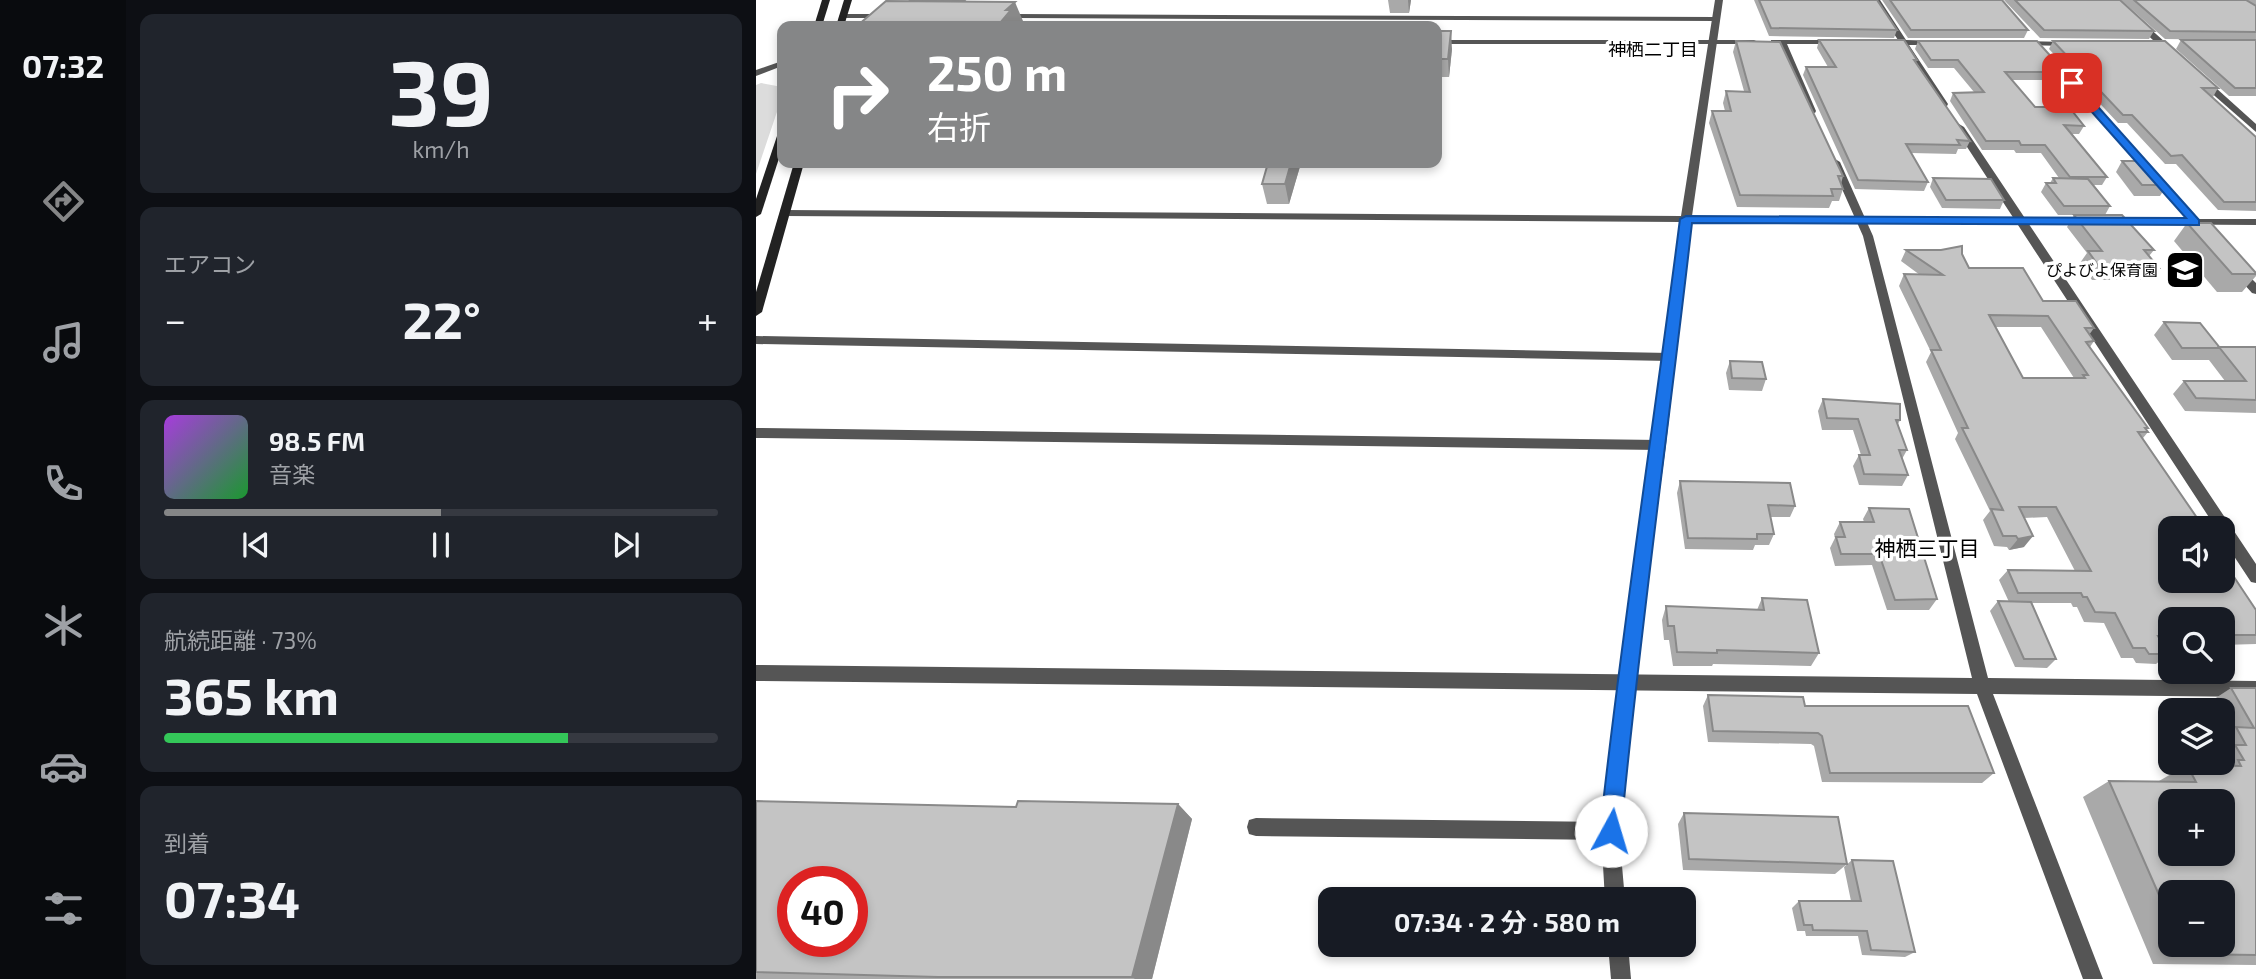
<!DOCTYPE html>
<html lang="ja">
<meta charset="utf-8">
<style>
body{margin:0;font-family:"Exo 2","Noto Sans JP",sans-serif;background:#20242c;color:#f1f3f6;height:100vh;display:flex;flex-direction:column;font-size:26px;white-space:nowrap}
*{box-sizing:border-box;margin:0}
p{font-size:23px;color:#9ea1a6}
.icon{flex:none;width:38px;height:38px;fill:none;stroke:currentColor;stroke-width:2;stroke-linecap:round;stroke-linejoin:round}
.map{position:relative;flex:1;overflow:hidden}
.side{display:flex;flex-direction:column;gap:14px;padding:14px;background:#0d0f14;width:630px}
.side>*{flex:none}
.top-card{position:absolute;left:21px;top:21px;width:665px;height:147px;border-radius:14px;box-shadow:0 4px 10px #0003;background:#858687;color:#fff;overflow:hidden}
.buttons{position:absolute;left:1402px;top:516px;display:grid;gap:14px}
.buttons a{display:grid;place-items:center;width:77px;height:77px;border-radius:14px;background:#171b24;box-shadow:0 4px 10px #0003;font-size:35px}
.speed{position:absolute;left:21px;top:866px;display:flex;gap:14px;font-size:35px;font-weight:700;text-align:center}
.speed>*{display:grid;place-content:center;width:91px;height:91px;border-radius:50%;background:#171b24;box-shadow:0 4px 10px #0003;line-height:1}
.speed .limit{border:10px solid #d22;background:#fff;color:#111}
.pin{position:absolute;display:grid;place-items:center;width:60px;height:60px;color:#fff;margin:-30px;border-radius:14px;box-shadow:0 4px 10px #0006}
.me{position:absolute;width:77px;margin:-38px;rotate:6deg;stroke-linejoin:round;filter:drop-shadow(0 0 5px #0008)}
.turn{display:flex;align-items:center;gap:24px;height:147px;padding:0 35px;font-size:32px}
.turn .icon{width:91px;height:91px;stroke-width:2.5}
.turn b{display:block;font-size:49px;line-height:60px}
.big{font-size:52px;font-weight:700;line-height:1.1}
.side .widget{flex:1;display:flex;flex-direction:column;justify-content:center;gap:10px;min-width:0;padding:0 24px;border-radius:14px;background:#20242c}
.side .dial{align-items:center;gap:0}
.dial b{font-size:91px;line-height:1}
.song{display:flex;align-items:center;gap:21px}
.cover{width:84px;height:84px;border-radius:10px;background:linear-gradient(135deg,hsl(280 70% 55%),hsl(130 70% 35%))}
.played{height:7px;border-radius:4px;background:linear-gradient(90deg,#858687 50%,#363941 50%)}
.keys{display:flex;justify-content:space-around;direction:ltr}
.heat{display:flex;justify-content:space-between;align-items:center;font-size:38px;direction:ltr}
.charge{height:10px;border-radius:5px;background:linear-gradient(90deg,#34c759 73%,#363941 0)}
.trip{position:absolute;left:562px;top:887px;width:378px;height:70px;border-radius:14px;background:#171b24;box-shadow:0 4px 10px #0003;font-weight:700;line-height:70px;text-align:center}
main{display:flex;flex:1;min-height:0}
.tabs{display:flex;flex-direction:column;width:126px;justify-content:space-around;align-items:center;background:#090b0e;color:#9ea1a6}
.tabs .icon{width:49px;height:49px}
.tabs .on{color:#858687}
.tabs b{font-size:32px;color:#f1f3f6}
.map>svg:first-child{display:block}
.green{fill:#dcdcdc}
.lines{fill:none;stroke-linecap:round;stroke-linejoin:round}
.minor{fill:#555;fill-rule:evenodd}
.tertiary{fill:#555;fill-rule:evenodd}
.secondary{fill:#222;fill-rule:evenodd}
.wall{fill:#a9a9a9;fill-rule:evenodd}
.shaded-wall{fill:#898989}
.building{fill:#c4c4c4;stroke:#898989;stroke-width:2;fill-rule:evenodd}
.route{fill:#1a73e8;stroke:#114b97;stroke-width:2}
.labels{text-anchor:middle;stroke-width:7;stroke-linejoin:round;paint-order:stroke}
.far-poi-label{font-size:16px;fill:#000;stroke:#fff;text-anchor:end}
.far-neighbourhood-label{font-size:18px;fill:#000;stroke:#fff}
.neighbourhood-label{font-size:21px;fill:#000;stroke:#fff}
</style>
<main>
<nav class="tabs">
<b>07:32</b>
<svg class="icon on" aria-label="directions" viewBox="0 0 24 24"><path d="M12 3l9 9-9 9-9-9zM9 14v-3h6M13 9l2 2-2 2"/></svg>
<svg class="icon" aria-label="music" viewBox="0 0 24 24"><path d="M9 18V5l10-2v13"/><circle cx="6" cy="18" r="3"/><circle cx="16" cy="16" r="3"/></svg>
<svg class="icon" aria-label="phone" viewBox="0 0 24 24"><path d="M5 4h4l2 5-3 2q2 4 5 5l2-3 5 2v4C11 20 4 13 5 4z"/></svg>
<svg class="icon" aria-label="climate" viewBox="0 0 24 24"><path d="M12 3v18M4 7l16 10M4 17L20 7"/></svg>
<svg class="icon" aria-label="car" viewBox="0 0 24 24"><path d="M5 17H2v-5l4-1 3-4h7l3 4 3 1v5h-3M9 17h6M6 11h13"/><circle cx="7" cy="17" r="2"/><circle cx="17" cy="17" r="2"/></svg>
<svg class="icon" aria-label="filters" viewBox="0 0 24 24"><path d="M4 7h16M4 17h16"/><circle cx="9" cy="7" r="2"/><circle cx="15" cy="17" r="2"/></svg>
</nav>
<section class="side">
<div class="widget dial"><b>39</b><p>km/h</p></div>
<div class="widget"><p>エアコン</p>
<div class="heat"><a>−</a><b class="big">22°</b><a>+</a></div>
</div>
<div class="widget">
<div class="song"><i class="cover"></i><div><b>98.5 FM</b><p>音楽</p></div></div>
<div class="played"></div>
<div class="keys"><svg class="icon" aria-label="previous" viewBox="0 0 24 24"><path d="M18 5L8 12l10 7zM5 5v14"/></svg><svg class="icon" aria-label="pause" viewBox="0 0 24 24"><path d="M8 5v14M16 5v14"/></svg><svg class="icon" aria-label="next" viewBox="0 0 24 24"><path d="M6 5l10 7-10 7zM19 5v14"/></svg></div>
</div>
<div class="widget"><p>航続距離 · 73%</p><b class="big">365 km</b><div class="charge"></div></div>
<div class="widget"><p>到着</p><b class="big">07:34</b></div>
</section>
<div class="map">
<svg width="1500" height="979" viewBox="0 0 1500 979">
<rect width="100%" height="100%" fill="#fff"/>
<!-- green -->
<path class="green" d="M5,83L26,87V97L0,174V85Z"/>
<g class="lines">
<!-- minor -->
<g class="minor">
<path d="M1116,0H1124L1150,40L1183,41V45H1153L1192,104L1191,106H1185L1145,45L1127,44V40H1142Z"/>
<path d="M87,14H131L135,16L131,18H84L83,16Z"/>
<path d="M246,14L960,17L964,19L960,21L243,18V14Z"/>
<path d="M681,40H998L1002,42L998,44H681Z"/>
<path d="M1015,40H1082L1086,42L1082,44H1031L1060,111L1059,113L1052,111L1023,44H1015Z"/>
<path d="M1267,41L1313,42L1317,44L1313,46L1264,45V41Z"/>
<path d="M1293,59H1299L1452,230V234H1444L1293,63Z"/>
<path d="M1203,124L1208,127L1500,564V583L1495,582L1466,538V528H1460L1198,127Z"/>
<path d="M1079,159L1084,162L1117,236L1232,678L1500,681V697L1237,694L1347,979H1327L1221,694L0,681V665L1216,678L1107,236L1074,162Z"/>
<path d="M1482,268L1486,269L1500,283V294L1496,293L1478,273L1476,271Z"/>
<path d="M0,336L914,353L920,357L914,361L0,344Z"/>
<path d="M0,428L903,440L910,445L903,450L0,438Z"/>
<path d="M500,818L854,822L861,824L863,831L861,838L854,840L500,836L493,834L491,827L493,820Z"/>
</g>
<!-- tertiary -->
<g class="tertiary">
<path d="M959,0H967L936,216L1333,219L1338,222L1333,225L935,222L910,445L878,681L863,831L869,900H849L845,831L862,681L896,445L924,222L29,216L24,213L29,210L925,216Z"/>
<path d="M1354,0H1362L1419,51V55H1413Z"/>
<path d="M26,61V66L0,76V70Z"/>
<path d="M1444,79H1450L1500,124V132L1444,83Z"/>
<path d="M1353,219H1500V225L1349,224V220Z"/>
<path d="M852,945H872L875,979H855Z"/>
</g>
<!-- secondary -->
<g class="secondary">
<path d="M66,0H74L66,26H58Z"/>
<path d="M88,0H96L88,26H80Z"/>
<path d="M26,133V149L5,214L0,217V199L21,136Z"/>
<path d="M38,163H48L6,312L0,316V292Z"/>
</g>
</g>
<!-- wall -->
<g class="wall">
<path d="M632,0H655L653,13H634Z"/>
<path d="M998,0H1121L1141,30L1138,38L1013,36Z"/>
<path d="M1126,0H1246L1272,30L1268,38H1152Z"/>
<path d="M1248,0H1364L1398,31L1393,39L1284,38Z"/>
<path d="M1365,0H1500V40L1409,39Z"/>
<path d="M681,31L696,49L693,77H681Z"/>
<path d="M1063,40L1161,60L1160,62L1214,141L1210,149H1202L1200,154L1155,153L1172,182L1168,191L1099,189L1047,75L1050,67H1072L1061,48Z"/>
<path d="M1425,40H1500V96H1473L1420,49Z"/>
<path d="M980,41L1087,176L1085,184L1087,189L1083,201H1076L1073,208L981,207L953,123L956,111H969L967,103L970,91H988L977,52Z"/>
<path d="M1162,41L1309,72L1305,80H1256L1279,107L1328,126L1323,134H1315L1351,177L1346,185H1338L1354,206L1349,215L1398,250L1393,256L1403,268L1395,280H1336L1324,263L1331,253L1311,227L1318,215H1302L1285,192L1290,183H1294L1297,178H1303L1285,153H1260L1258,150H1226L1194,101L1197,93L1218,92L1198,68H1172L1159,49Z"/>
<path d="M1297,41L1462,88L1457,97H1455L1500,137V211L1462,210L1420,164H1409L1371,123H1362L1293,49Z"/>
<path d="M1366,161L1411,185L1404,196H1378L1360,172Z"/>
<path d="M391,163H445L442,168H393Z"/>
<path d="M512,163H545L533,204H511L506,184Z"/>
<path d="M1177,178L1248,200L1244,209L1186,208L1174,187Z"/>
<path d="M1431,223L1500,273V276L1486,292H1461L1418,241Z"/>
<path d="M1150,250L1206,254L1213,268L1287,301L1338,328L1333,335L1338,341L1334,347L1392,428L1391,429L1392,432L1387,438L1414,528L1500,610V644L1466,645V620H1414V645L1407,646L1412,654L1400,664L1380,663L1377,658H1365L1348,623L1328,622L1321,607H1317L1315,603H1276L1300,659L1291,668L1259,667L1234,611L1242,601L1253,602L1243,580L1252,570L1319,571L1291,517L1268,518V547L1253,550L1251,547L1238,546L1227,520L1234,511L1199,439L1202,433L1170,362L1175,352L1143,286L1148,274L1164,275L1145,261ZM1239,327H1285L1318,378H1267Z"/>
<path d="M1408,322L1463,347H1500V413L1429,411L1417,394L1428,381H1469L1453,360H1416L1398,335Z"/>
<path d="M974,361L1010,379L1006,391L973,390L970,373Z"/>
<path d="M1067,399L1144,420L1142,424L1151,450L1146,459L1152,475L1146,486L1103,485L1097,466L1103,455H1105L1097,430H1066L1062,411Z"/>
<path d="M924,481L1039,506L1034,517H1014L1018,534L1013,545H999L997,550L929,549L921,493Z"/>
<path d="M1113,508L1181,599L1173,610H1131L1116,565L1079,566L1074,548L1079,538L1078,534L1084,522H1108L1107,519Z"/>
<path d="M1006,598L1063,653L1055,666L957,664L956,666H917L913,640H908L906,620L910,606L1001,610Z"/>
<path d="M1475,688H1500V965L1397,964L1327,797L1353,781H1403L1431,765H1451L1450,763H1466V710H1449L1446,707ZM1414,892L1466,945H1414Z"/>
<path d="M952,695L1049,706L1238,773L1226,783L1066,782L1058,746L1055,744L952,742L947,706Z"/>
<path d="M0,801L260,807L422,804L436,819L396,979H0Z"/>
<path d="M928,813L1091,864L1079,874L927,870L922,824Z"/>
<path d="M1096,860L1159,952L1149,957L1106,955L1102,936H1050L1049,931H1041L1036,908L1043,901H1095L1088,867Z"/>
</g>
<!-- shaded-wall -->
<g class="shaded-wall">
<path d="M652,0H655L653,13Z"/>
<path d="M259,2L267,21L262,26L244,23L250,10Z"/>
<path d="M695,31L696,49L693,77L692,59Z"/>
<path d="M535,163H545L533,204L529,184Z"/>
<path d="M1277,536L1268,547L1253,550L1262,539Z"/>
<path d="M422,804L436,819L396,979H379L376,977Z"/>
</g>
<!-- building -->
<g class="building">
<path d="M155,0H209L207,2L153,1Z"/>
<path d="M1003,0H1121L1141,30L1015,28Z"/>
<path d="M1134,0H1246L1272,30H1155Z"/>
<path d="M1259,0H1364L1398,31L1288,30Z"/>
<path d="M1378,0H1490L1500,6V32L1414,31Z"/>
<path d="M130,1L259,2L250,10H255L244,23H332L329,26H101Z"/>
<path d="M681,31H695L692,59H681Z"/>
<path d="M1063,40H1148L1161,60H1158L1214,141L1201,140L1204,145L1150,144L1172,182L1102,180L1050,67H1080Z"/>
<path d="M1425,40H1500V88H1479Z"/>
<path d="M980,41L1024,42L1087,176H1082L1087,189H1075L1077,196L984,195L956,111H975L970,91L994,92Z"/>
<path d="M1162,41H1281L1309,72H1249L1279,107H1313L1328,126L1308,125L1351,177H1314L1289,145H1265L1263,141H1230L1197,93L1228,92L1202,60H1175Z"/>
<path d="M1297,41H1409L1462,88H1446L1500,137V202H1468L1426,155L1415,156L1376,115H1367Z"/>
<path d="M1366,161H1389L1411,185H1386Z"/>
<path d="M512,163H535L529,184H506Z"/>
<path d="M1177,178L1235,179L1248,200H1190Z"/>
<path d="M1297,178L1332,179L1354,206H1308L1290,183H1300Z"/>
<path d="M1318,215H1366L1398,250H1388L1403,268H1344L1332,251H1346Z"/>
<path d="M1431,223H1455L1500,273V274H1476Z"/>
<path d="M1206,246V254L1213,268H1267L1287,301H1320L1338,328H1329L1338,341L1330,342L1392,428H1389L1392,432H1382L1448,528H1414V581H1466V559L1500,610V635H1466V620H1414V636H1402L1412,654H1393L1389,648H1377L1359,613L1339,612L1331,597H1327L1325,593H1262L1252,570L1335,571L1300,507H1263L1277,536L1262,539L1260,536H1247L1235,509L1247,510L1206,428H1212L1175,350H1185L1148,274L1187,275L1150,250H1185ZM1233,315L1292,316L1332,375H1327L1329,378H1267Z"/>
<path d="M1408,322L1444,323L1464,348H1426Z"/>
<path d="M1463,347H1500V400L1440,398L1428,381H1490Z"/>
<path d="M974,361L1006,362L1010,379L976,378Z"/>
<path d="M1067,399L1144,404V420H1140L1151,450H1143L1152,475L1108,474L1103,455H1114L1102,419L1071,418Z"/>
<path d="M924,481L1034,483L1039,506L1012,505L1018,534H1001V539L932,538Z"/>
<path d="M1113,508L1153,509L1181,599L1139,600L1123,554H1085L1080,537H1089L1084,522H1118Z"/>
<path d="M1006,598L1051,600L1063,653L961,650V653L921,652L918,626H912L910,606L1008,610Z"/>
<path d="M1242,601L1275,602L1300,659H1268Z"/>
<path d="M1475,688H1500V955L1429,954L1425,945H1466V892H1414V920L1353,781L1440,782L1431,765L1485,766L1482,760H1488L1479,745H1490L1480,727L1498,728ZM1414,802H1466V854H1414Z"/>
<path d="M952,695L1047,697L1049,706H1212L1238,773H1074L1066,736L1062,733L957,731Z"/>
<path d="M0,801L260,807L262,801L422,804L376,977H182L0,972ZM37,882H96V942H37Z"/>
<path d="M928,813L1082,817L1091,864L933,859Z"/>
<path d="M1096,860L1137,861L1159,952L1115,950L1111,931L1057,930L1056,925H1048L1043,901H1105Z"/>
</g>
<!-- route -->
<path class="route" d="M1312,81H1319L1443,220V225L936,223C913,426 884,628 865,831L862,839L855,842L847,839L844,831C866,627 898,424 924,219L930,216L1430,218L1312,85Z"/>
<!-- icons -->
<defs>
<g id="school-square" transform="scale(2.0125)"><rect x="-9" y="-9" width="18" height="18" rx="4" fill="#000" stroke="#fff"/><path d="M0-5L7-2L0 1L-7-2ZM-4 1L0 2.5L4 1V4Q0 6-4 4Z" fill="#fff"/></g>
</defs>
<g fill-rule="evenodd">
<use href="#school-square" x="1429" y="270"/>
</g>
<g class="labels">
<!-- far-poi labels -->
<g class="far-poi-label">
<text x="1402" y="276">ぴよびよ保育園</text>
</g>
<!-- far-neighbourhood labels -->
<g class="far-neighbourhood-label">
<text x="897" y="56">神栖二丁目</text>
</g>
<!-- neighbourhood labels -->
<g class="neighbourhood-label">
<text x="1171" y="556">神栖三丁目</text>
</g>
</g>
</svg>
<div class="buttons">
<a><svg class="icon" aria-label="sound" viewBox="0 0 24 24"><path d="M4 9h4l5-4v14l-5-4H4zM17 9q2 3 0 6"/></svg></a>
<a><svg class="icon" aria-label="search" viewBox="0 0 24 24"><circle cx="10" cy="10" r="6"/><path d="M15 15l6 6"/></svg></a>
<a><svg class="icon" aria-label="layers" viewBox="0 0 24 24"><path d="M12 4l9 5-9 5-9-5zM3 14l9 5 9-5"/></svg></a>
<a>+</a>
<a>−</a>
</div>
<div class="speed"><div class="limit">40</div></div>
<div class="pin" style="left:1316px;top:83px;background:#d93025"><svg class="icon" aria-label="arrive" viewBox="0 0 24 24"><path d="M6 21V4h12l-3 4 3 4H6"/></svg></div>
<svg class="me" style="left:855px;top:831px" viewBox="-20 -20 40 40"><circle r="19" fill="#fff"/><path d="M0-13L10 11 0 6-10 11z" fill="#1a73e8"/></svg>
<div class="trip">07:34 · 2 分 · 580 m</div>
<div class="top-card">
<div class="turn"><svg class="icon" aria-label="right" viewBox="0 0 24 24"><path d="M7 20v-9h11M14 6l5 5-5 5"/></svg><div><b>250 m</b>右折</div></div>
</div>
</div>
</main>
